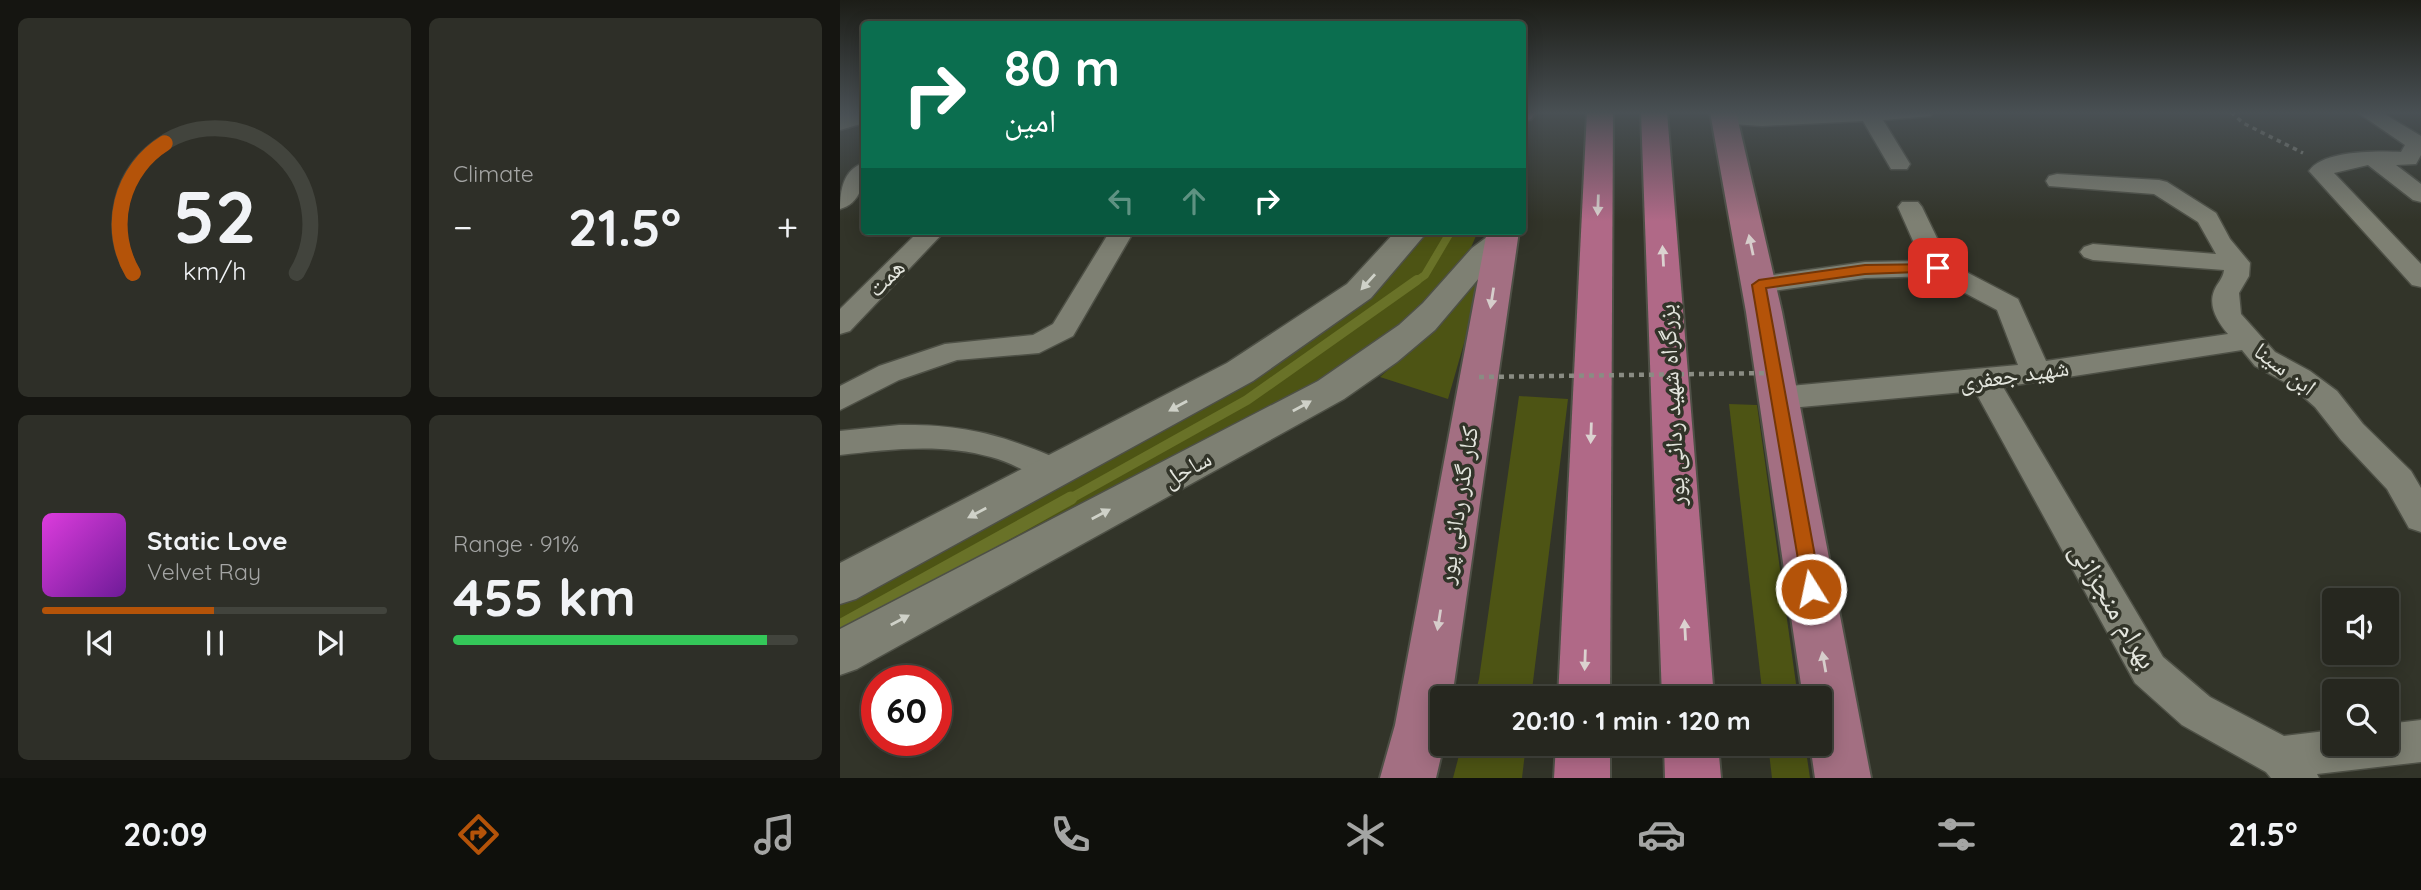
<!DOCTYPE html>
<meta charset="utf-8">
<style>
body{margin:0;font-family:Quicksand,"Noto Naskh Arabic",sans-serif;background:#2e2f28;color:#f1f3f6;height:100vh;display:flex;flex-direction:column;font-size:26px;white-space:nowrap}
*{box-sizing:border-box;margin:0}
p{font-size:23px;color:#a4a5a4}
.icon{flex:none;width:38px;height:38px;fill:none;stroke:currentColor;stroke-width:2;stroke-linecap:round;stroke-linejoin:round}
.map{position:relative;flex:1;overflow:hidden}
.sheet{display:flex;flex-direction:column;gap:18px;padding:18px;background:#151511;width:840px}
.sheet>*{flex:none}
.banner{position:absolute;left:21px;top:21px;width:665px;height:214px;border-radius:7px;box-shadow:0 4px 18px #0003,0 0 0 2px #42443d;background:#0b6e4f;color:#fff;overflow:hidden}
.controls{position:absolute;left:1482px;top:588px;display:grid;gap:14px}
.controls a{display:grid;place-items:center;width:77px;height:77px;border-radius:7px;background:#26271f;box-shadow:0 4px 18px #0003,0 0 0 2px #42443d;font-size:35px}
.speed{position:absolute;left:21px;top:665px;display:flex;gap:14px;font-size:35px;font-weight:700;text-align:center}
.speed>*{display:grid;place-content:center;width:91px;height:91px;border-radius:50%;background:#26271f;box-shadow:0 4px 18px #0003,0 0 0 2px #42443d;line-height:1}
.speed .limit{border:10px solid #d22;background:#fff;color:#111}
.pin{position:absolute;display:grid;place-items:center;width:60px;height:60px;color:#fff;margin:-30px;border-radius:14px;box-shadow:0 4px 10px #0006}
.me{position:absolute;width:77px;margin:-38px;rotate:350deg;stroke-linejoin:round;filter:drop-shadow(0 0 5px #0008)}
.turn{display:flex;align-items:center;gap:24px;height:147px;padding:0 28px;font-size:32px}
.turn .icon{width:91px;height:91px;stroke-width:2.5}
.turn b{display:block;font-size:49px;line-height:60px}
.lanes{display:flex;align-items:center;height:66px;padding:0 28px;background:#0003;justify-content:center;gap:35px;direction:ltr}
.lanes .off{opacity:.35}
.big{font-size:52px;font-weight:700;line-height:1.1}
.sheet .widget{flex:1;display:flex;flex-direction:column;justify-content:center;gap:10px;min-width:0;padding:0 24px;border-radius:10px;background:#2e2f28}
.sheet .dial{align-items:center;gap:0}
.dial svg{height:182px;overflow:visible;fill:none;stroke:#42443d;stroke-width:7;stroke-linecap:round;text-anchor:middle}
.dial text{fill:#f1f3f6;stroke:none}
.song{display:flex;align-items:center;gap:21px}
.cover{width:84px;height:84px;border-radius:10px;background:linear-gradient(135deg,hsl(300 70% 55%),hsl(280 70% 35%))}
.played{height:7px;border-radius:4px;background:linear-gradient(90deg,#b45309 50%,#42443d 50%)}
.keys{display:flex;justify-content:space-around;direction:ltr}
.heat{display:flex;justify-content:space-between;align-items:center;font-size:38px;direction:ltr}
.charge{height:10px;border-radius:5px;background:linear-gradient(90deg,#34c759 91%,#42443d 0)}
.sheet .tiles{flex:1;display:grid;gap:18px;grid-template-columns:repeat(2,1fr)}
.trip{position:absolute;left:590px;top:686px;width:402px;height:70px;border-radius:7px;background:#26271f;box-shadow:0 4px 18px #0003,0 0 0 2px #42443d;font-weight:700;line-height:70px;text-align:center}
.tabs{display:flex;height:112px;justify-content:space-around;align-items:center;background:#0f100c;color:#a4a5a4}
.tabs .icon{width:49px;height:49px}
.tabs .selected{color:#b45309}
.tabs b{font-size:32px;color:#f1f3f6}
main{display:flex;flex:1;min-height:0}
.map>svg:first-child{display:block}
.green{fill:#4d5414}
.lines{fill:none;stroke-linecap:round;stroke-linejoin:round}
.stream-far2{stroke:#697228;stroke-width:8}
.stream-far1{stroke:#697228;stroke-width:10}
.stream{stroke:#697228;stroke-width:13}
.minor-casing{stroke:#4e5046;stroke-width:3}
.tertiary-casing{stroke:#4e5046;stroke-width:3}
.primary-casing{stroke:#4e5046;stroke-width:4}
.trunk-casing{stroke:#4e5046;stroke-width:4}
.path{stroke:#8a8c83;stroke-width:3.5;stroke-dasharray:4.5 4.5;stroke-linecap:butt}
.minor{fill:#7e8073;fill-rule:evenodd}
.tertiary{fill:#7e8073;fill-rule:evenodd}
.primary{fill:#a36f82;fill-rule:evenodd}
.trunk{fill:#b06987;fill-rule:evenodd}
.path-bridge{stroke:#8a8c83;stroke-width:4.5;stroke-dasharray:5 5;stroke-linecap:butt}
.oneway{fill:#dbd2d0}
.oneway2{fill:#d6cdcb}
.oneway3{fill:#cfd1c8}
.route{fill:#b45309;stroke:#753606;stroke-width:2}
.labels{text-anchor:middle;stroke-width:7;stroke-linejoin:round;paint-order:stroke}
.street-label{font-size:24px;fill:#e3e5dd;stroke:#323429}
.near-street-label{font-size:28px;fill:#e3e5dd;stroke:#323429}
</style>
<main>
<section class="sheet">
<div class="tiles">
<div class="widget dial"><svg viewBox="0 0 100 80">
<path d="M14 69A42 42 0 1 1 86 69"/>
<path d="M14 69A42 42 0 0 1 28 12" stroke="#b45309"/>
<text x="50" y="56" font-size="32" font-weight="700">52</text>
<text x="50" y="72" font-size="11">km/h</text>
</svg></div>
<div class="widget"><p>Climate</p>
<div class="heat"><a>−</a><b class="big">21.5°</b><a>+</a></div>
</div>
<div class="widget">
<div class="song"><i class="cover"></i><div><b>Static Love</b><p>Velvet Ray</p></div></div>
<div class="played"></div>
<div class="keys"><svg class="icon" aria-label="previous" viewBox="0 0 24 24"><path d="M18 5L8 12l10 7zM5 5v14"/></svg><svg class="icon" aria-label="pause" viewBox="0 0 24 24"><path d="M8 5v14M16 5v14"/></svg><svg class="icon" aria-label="next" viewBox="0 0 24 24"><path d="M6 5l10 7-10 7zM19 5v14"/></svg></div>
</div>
<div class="widget"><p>Range · 91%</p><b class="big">455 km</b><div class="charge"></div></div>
</div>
</section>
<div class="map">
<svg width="1581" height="778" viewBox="0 0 1581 778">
<rect width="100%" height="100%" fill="#323429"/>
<!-- green -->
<g class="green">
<path d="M583,231H638L627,257L587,309L501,376L0,644V595L400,381Z"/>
<path d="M645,270L608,399L540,377L594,329Z"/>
<path d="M679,396L728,399L691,698H634L639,679Z"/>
<path d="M889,404L917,405L958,698H923Z"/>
<path d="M622,744H686L682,778H613Z"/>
<path d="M928,744H965L970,778H932Z"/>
</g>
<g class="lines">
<!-- stream-far2 -->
<path class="stream-far2" d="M575,282L585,275L611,231"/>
<!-- stream-far1 -->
<path class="stream-far1" d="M228,500L407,400L577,280"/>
<!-- stream -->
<path class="stream" d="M0,626L231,498"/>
<!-- minor casing -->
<g class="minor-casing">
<g id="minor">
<path d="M938,112H1093L1090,116L1043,120L1070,164L1067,169H1051L1023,121L922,126L878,123L875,119L878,115L885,113Z"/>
<path d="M1517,112H1541L1581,136V155L1576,164L1556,165L1581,184V202L1573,200L1528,165L1494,173L1581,264V287L1572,285L1469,171C1483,150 1538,151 1561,152L1565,145Z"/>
<path d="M24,163C26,181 20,204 0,209C0,191 3,169 24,163Z"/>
<path d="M1217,174L1319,180L1327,182L1376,213L1390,239L1410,263L1409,276L1399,293L1401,314L1435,352L1470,371L1497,391L1523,424L1571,471L1581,488V532L1569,528L1547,489L1501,440L1475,407L1450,385L1415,366L1402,350L1163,387L1323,657L1370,697L1444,736L1494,730V744H1547V724L1581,720V762L1477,774L1479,778H1431L1426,772L1342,725L1295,683L1135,391L939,409L928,406L924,398L928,390L939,387L1178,365L1157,310L1093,276L1025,278L919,293L910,291L906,285L910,279L919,277L1025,262L1082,261L1058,207L1062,202H1078L1082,207L1109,263L1178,299L1206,361L1388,334C1378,322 1368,307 1374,291C1377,283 1383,279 1384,270L1253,260L1244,257L1240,252L1244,247L1253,244L1376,254L1358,222L1314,194L1209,186L1206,181L1209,176Z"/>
<path d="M79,231H105L10,331L0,334V309Z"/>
<path d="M270,231H294L233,336L199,353L117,360L59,380L0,410V386L39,366L105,344L193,335L213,324Z"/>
<path d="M59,425C128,424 165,436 228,463L232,472L228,481L216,485C194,477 174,463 151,457C102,443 50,449 0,455V431Z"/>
</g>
</g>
<!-- tertiary casing -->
<g class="tertiary-casing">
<g id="tertiary">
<path d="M7,112H24V123L0,130V114Z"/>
<path d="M556,231H588L531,298L413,381L16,599L0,604V563L387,363L507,284Z"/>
<path d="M661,231L673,234L677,240L645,271L595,330L557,362L504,399L17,669L0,675V629L478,381L559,325L583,303L632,248L651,234Z"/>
</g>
</g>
<!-- primary casing -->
<g class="primary-casing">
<g id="primary">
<path d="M682,112H696L691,119L682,121Z"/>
<path d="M870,112H896L942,312L1031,778H975L970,744H980V698H963L906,312Z"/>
<path d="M647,231H679L612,698H602V744H604L596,778H540L555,725Z"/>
</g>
</g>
<!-- trunk casing -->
<g class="trunk-casing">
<g id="trunk">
<path d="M747,112H773L770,698H718Z"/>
<path d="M801,112H827L874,698H822Z"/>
<path d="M716,744H770V778H714Z"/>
<path d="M824,744H878L881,778H825Z"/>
</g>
</g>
<!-- path -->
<path class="path" d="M1391,112L1403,123L1463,153"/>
<!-- minor -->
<use href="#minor" class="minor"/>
<!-- tertiary -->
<use href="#tertiary" class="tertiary"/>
<!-- primary -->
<use href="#primary" class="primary"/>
<!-- trunk -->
<use href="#trunk" class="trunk"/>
<!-- path-bridge -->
<path class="path-bridge" d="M639,377L935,373"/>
</g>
<!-- one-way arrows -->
<defs><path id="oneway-solid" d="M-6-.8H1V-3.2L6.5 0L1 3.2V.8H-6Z" transform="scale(1.75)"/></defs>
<g class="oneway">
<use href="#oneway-solid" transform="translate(758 205) rotate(92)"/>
<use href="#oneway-solid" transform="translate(823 256) rotate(-93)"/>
<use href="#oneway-solid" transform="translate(751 433) rotate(92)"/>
<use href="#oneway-solid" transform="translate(845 630) rotate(-93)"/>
<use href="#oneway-solid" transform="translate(745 660) rotate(92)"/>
</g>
<g class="oneway2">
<use href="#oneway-solid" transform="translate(911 245) rotate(-102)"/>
<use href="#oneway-solid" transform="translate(652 298) rotate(99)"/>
<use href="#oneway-solid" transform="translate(599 620) rotate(99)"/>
<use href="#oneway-solid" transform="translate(984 662) rotate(-100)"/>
</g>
<g class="oneway3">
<use href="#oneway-solid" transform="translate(528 282) rotate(132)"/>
<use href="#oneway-solid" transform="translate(338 406) rotate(151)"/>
<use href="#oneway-solid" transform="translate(462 406) rotate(-29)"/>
<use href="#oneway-solid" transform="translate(137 513) rotate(152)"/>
<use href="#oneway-solid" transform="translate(261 514) rotate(-28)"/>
<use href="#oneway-solid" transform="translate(60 620) rotate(-28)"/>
</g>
<!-- sky -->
<linearGradient id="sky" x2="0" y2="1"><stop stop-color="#1c1d17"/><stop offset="0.51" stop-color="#495054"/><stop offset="1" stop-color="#495054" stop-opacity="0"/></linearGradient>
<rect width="1581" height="221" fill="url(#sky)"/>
<!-- route -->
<path class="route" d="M1098,264L1103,265V271L1025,274L926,288L981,589L978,595L971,597L964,595L912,285L919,280L1025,265Z"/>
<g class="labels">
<!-- street labels -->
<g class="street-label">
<text transform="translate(46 278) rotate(-45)" y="8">همت</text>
<text transform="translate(1445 369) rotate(37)" y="8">ابن سینا</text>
<text transform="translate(1174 375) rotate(-8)" y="8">شهید جعفری</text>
<text transform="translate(832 405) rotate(-93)" y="8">بزرگراه شهید ردانی پور</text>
<text transform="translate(347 469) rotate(-29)" y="8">ساحل</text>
<text transform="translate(618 505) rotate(-81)" y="8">کنار گذر ردانی پور</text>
</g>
<!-- near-street labels -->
<g class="near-street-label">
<text transform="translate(1274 605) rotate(59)" y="10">بهرام منجزانی</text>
</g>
</g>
</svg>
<div class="controls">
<a><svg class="icon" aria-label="sound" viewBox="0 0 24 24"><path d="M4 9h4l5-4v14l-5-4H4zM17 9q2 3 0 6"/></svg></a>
<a><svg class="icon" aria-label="search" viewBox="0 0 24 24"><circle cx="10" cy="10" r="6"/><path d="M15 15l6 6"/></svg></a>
</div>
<div class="speed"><div class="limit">60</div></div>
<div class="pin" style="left:1098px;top:268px;background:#d93025"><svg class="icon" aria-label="arrive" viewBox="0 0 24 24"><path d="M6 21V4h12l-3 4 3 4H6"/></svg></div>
<svg class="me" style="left:971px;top:589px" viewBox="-20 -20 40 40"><circle r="17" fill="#b45309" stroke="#fff" stroke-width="3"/><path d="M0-11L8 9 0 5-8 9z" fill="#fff"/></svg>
<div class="trip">20:10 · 1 min · 120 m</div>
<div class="banner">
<div class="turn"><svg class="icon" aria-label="right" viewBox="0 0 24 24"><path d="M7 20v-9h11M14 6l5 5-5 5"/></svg><div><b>80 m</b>امین</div></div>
<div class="lanes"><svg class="icon off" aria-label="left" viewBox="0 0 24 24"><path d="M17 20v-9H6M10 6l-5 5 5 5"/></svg><svg class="icon off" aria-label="ahead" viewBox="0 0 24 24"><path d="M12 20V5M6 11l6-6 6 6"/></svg><svg class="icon" aria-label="right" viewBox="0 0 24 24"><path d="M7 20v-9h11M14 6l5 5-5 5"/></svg></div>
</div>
</div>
</main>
<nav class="tabs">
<b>20:09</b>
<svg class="icon selected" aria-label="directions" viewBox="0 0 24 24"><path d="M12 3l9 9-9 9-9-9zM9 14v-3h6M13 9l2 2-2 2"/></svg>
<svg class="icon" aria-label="music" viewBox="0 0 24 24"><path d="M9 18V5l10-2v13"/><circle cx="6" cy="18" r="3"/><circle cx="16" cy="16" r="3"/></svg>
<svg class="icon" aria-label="phone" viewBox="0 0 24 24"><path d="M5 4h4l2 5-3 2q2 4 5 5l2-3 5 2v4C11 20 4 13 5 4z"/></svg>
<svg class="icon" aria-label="climate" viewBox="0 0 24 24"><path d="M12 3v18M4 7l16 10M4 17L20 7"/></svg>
<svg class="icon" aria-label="car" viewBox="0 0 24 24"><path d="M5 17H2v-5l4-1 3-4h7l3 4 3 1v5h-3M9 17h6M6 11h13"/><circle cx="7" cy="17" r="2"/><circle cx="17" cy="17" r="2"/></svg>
<svg class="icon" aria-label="filters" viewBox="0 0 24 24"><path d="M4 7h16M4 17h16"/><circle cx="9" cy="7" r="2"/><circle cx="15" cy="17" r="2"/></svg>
<b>21.5°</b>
</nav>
